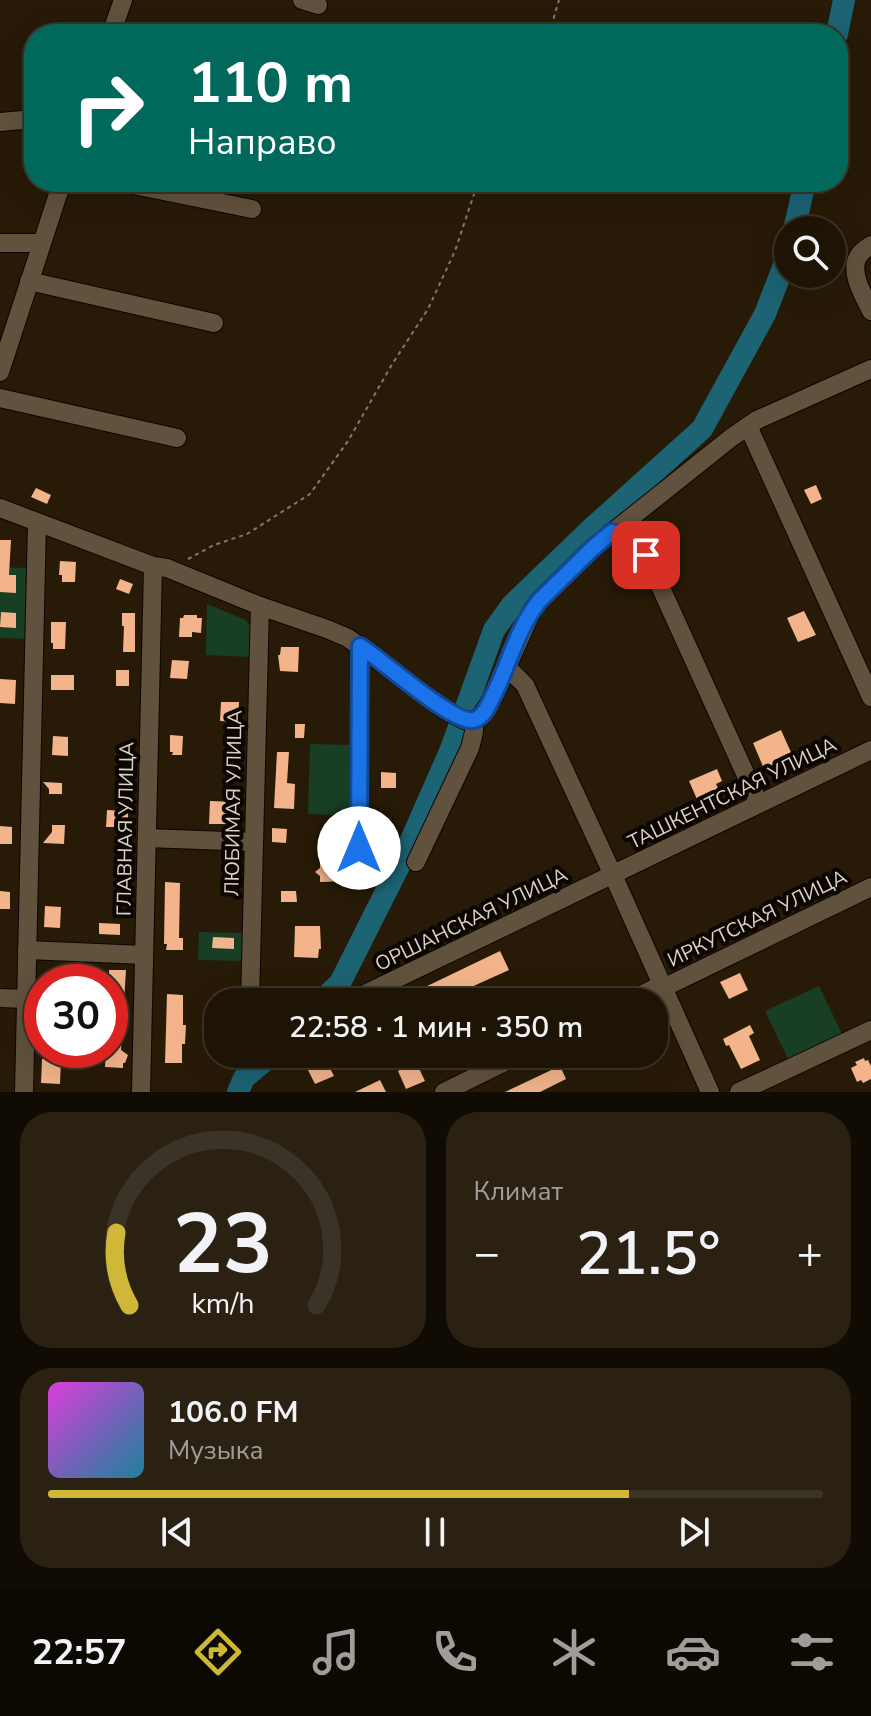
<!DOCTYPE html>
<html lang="ru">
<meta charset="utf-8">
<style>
body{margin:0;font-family:"Nunito Sans",sans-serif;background:#2a2113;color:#f1f3f6;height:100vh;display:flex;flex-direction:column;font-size:30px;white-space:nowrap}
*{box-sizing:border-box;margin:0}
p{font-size:26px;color:#a09e9a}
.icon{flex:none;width:44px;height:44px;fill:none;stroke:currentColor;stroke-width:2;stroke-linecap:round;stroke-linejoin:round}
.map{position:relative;height:1092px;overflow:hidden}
.details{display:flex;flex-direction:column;gap:20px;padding:20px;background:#100b03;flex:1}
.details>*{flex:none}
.banner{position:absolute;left:24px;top:24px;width:824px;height:168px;border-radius:32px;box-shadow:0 8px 32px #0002,0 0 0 2px #3b3327;background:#00695c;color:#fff;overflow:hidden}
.controls{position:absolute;left:774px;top:216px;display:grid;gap:16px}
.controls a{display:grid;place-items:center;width:72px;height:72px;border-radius:50%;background:#1d1405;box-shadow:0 8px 32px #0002,0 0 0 2px #3b3327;font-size:40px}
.speed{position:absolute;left:24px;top:964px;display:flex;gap:16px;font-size:40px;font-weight:700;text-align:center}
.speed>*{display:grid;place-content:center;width:104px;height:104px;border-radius:50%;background:#1d1405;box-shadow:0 8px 32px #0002,0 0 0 2px #3b3327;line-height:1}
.speed .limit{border:12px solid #d22;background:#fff;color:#111}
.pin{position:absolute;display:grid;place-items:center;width:68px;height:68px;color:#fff;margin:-34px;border-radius:16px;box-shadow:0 4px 12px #0006}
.me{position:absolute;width:88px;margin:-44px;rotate:0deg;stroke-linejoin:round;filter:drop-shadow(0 0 6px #0008)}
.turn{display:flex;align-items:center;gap:28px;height:168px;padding:0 32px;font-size:36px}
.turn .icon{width:104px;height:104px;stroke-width:2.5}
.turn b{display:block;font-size:56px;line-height:68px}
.big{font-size:60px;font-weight:600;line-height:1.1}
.details .card{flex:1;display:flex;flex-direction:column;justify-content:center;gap:12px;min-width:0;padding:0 28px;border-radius:32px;background:#2a2113}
.details .dial{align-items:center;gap:0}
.dial svg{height:208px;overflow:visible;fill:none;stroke:#3b3327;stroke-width:7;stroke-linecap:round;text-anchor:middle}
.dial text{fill:#f1f3f6;stroke:none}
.song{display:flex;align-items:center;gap:24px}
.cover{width:96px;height:96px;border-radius:12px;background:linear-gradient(135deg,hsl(300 70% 55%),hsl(190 70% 35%))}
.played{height:8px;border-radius:4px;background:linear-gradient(90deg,#cfb837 75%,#3b3327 75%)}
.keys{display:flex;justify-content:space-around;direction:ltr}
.heat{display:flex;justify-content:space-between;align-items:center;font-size:44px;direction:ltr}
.details .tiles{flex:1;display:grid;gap:20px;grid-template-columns:1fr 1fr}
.card:last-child{grid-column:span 2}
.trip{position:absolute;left:204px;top:988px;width:464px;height:80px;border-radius:32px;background:#1d1405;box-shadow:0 8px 32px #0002,0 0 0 2px #3b3327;font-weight:600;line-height:80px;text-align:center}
.menu{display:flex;height:128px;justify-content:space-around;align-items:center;background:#0c0802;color:#a09e9a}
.menu .icon{width:56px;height:56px}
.menu .selected{color:#cfb837}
.menu b{font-size:36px;color:#f1f3f6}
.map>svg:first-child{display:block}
.green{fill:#183e24}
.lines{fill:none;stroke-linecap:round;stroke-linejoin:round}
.river{stroke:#1c6374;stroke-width:22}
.building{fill:#f3b48c}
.minor-casing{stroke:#0f0500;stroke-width:20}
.path{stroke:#84796a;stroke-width:2;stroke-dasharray:4 4;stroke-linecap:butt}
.minor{stroke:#61523d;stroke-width:18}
.route-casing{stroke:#114b97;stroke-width:20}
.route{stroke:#1a73e8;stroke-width:14}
.labels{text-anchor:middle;stroke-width:8;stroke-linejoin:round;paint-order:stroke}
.street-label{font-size:20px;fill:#dbd2c6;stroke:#0b0602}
</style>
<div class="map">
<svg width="871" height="1092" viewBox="0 0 871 1092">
<rect width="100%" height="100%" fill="#271a07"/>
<!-- green -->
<g class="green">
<path d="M0,567L28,568L26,639L0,638Z"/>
<path d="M207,604L246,620L251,627L250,657L206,655Z"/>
<path d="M310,744L354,745L352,816L308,814Z"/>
<path d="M199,932L243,933L242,961L198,960Z"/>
<path d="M819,986L842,1034L788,1059L765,1011Z"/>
</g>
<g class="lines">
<!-- river -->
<g class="river">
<path d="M837,34L844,0"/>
<path d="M794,230L805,182"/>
<path d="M320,1002L340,983L404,856L451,749L494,630L512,605L591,529L702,429L765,314L788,255"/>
<path d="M238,1092L244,1078L273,1054"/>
</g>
</g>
<!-- building -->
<g class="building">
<path d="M816,485L822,499L811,504L804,490Z"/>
<path d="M36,488L51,495L47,504L31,497Z"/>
<path d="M0,540H11L9,575H16V593L0,592Z"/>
<path d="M60,561L76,562L75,582H62V575H59Z"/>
<path d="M120,579L133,584L129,594L116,589Z"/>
<path d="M804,611L816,635L798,642L787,618Z"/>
<path d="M1,612L16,613V628L0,627Z"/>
<path d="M122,613H135V652H123L124,626H122Z"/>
<path d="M184,615H197V618H202L201,633L192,632V637H179L180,618H183Z"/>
<path d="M51,622H66L65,649H53V643H51Z"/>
<path d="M281,647H299L298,672L280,671L278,655H280Z"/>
<path d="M172,660L189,661L187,679L170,678Z"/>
<rect x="116" y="670" width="13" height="16"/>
<rect x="51" y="675" width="23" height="15"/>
<path d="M0,679L16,680L15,704L0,703Z"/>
<path d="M221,702H239L238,722L220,721Z"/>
<path d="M295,724H305L304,738H295Z"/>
<path d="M781,730L794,759L765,771L753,743Z"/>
<path d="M170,735L183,736L182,755H172L173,752H170Z"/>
<path d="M53,736L68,737V756L52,755Z"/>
<path d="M277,752H289L287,783L295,784L294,809L274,808Z"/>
<path d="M717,769L722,781L716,784L722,797L700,806L689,781Z"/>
<path d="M381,772L396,773V788H381Z"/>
<path d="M43,782L62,783V794H49V789Z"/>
<path d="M210,801L236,802L235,824H209Z"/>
<path d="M107,810L128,811V827H106Z"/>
<path d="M52,825H65L64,844L43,843L52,832Z"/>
<path d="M0,826L12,827V844H0Z"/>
<path d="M272,828L287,829L286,843L272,842Z"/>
<path d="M320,863L350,866L349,881L320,882V876L315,872L320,868Z"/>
<path d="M165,882L180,883L179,938H183V950H166L167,944H164Z"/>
<path d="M0,891L10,892V909H0Z"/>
<path d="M281,891H296L297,902H281Z"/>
<path d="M45,906L61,907L60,928L44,927Z"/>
<path d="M99,923L120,924V935L99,934Z"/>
<path d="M295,926H320L321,949H319L318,958L294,957Z"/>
<path d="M213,937L234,938V949L212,948Z"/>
<path d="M500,951L509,970L438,1002H394Z"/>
<path d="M109,970H126L121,1050L128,1055L125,1063H123V1068L105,1067L106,1051L110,1050Z"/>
<path d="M740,973L748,990L729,999L720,982Z"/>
<path d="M167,994L183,995V1025H186L185,1044H182V1063H165Z"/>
<path d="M654,1005L666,1031L654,1037Z"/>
<path d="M750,1025L754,1033L749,1036L760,1060L741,1069L729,1045L726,1046L723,1039Z"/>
<path d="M324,1057L334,1076L315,1084L306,1066Z"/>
<path d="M864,1058L865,1061L868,1060L871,1066V1079L863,1083L861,1080L857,1082L851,1068L857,1065L855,1062Z"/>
<path d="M42,1059H61L60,1084L41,1083Z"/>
<path d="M416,1062L425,1081L406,1089L398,1071Z"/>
<path d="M560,1066L566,1079L540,1092H505Z"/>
<path d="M380,1080L386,1092H355Z"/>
</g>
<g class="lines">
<!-- minor casing -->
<g class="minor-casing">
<g id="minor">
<path d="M302,0L318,5"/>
<path d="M111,34L123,0"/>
<path d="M0,122L34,119"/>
<path d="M119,182L252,209"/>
<path d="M0,243H42"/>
<path d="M871,245C867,248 863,250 860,254C847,270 864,296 871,311"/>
<path d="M29,281L214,323"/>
<path d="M0,372L62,182"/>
<path d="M0,398L177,438"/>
<path d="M748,426L871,697"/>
<path d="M0,508L153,566L167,568L260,606L327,629L348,638L445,710L464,720L472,721L480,717L494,696L532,611L539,601L594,547L732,437L757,420L871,369"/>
<path d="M612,532C627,537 637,542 646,555L759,804"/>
<path d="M505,668L512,672L525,685L613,875L710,1092"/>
<path d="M147,838L254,842"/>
<path d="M359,848L360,646"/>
<path d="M416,862L470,748L474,732V720"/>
<path d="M27,950L144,955"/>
<path d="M663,988L871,887"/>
<path d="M0,998L26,999"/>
<path d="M250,1002L260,606"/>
<path d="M348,1002L871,750"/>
<path d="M627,1002L661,985"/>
<path d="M24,1092L37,522"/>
<path d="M141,1092L153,566"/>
<path d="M444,1092L521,1054"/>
<path d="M739,1092L871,1030"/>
</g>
</g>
<!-- path -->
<g class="path">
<path d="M549,34L559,0"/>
<path d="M188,559L214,545L247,534L310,494L348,441L391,366L428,309L455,251L478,182"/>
</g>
<!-- minor -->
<use href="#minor" class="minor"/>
</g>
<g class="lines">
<!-- route casing -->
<g class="route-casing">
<path id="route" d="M359,848L360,646C381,659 454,725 474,720C483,718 489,705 493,696C507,669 515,636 532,611L539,601L594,547L612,532C627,537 637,543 646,555"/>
</g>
<!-- route -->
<use href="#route" class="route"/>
</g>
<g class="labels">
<!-- street labels -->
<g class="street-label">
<text transform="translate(732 793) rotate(-26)" y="7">ТАШКЕНТСКАЯ УЛИЦА</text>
<text transform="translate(233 803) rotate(-89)" y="7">ЛЮБИМАЯ УЛИЦА</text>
<text transform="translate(125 829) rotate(-89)" y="7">ГЛАВНАЯ УЛИЦА</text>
<text transform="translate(757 918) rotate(-26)" y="7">ИРКУТСКАЯ УЛИЦА</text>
<text transform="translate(471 919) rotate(-26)" y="7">ОРШАНСКАЯ УЛИЦА</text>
</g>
</g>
</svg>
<div class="controls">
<a><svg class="icon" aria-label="search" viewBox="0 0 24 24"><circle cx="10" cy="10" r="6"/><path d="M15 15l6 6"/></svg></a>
</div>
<div class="speed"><div class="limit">30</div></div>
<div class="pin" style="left:646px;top:555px;background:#d93025"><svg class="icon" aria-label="arrive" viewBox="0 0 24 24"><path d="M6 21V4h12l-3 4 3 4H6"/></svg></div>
<svg class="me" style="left:359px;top:848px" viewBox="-20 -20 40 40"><circle r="19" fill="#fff"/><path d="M0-13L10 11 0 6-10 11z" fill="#1a73e8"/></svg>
<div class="trip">22:58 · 1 мин · 350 m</div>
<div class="banner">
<div class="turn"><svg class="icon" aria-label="right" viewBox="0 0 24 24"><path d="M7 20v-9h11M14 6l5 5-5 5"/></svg><div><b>110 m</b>Направо</div></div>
</div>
</div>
<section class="details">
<div class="tiles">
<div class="card dial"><svg viewBox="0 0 100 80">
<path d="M14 69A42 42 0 1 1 86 69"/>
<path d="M14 69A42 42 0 0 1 9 41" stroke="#cfb837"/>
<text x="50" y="56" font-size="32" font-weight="700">23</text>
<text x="50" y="72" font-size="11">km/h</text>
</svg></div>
<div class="card"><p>Климат</p>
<div class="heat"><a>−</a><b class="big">21.5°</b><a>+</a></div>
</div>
<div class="card">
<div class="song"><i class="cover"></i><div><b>106.0 FM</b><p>Музыка</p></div></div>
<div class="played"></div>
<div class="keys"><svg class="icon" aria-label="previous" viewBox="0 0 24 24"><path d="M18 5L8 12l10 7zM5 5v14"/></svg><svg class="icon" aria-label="pause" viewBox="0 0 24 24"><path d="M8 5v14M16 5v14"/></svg><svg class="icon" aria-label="next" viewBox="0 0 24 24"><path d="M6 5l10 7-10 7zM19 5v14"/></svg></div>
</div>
</div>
</section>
<nav class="menu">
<b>22:57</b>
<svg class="icon selected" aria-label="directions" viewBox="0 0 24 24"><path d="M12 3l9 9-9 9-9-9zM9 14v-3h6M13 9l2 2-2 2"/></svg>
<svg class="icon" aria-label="music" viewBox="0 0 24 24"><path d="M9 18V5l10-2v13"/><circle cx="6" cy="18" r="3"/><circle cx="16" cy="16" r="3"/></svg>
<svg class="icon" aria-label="phone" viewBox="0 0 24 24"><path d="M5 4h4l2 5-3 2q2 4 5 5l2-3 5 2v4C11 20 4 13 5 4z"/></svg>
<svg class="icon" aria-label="climate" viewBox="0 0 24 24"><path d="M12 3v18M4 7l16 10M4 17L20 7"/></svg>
<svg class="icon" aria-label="car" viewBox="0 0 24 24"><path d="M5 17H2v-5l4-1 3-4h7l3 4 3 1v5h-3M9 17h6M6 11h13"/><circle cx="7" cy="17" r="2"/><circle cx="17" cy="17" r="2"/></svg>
<svg class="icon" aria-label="filters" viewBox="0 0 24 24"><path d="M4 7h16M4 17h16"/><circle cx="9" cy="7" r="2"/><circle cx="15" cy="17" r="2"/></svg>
</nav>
